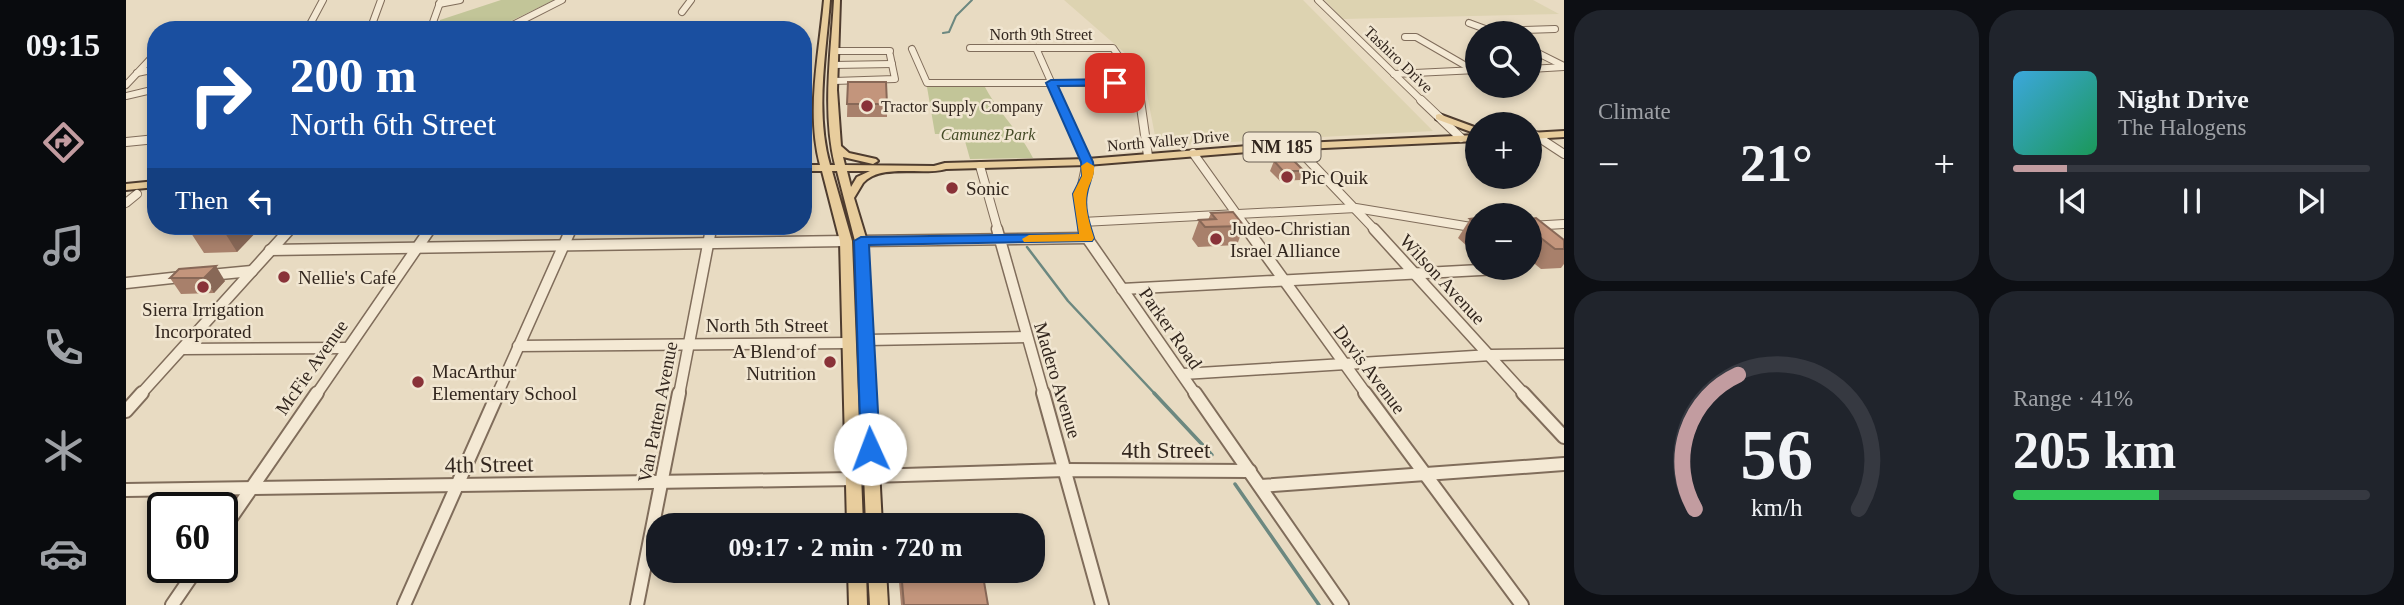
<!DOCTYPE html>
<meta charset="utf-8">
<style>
body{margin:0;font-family:"Times New Roman",serif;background:#20242c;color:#f1f3f6;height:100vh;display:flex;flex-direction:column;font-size:26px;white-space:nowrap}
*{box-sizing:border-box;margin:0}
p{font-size:23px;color:#9ea1a6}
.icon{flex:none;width:38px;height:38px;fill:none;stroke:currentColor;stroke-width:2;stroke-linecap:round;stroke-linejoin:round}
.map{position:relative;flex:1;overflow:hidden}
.details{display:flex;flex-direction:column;gap:10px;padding:10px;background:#0d0f14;width:840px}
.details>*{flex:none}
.hud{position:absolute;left:21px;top:21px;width:665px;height:214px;border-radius:28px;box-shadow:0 4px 10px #0003;background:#1a4fa0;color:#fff;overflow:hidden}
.tools{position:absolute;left:1339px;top:21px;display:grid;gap:14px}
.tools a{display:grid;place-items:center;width:77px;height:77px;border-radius:50%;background:#171b24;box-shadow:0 4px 10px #0003;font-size:35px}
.speed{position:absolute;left:21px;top:492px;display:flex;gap:14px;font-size:35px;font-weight:700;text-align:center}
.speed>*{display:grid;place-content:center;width:91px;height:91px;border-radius:50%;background:#171b24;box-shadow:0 4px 10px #0003;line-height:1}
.speed .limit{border:4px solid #111;border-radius:10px;background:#fff;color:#111}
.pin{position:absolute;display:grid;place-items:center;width:60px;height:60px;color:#fff;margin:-30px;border-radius:14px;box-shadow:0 4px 10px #0006}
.me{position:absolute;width:77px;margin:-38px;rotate:358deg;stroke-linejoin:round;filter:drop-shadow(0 0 5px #0008)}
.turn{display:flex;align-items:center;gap:24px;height:147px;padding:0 28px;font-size:32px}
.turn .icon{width:91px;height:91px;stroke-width:2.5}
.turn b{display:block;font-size:49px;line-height:60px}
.then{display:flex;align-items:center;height:66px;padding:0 28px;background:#0003;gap:14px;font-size:26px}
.big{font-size:52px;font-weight:800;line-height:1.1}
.details .widget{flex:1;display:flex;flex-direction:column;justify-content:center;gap:10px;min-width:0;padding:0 24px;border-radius:28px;background:#20242c}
.details .dial{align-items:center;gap:0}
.dial svg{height:182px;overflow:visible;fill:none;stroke:#363941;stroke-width:7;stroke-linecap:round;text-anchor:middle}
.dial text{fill:#f1f3f6;stroke:none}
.song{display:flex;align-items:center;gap:21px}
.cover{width:84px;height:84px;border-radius:10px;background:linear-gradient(135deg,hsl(200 70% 55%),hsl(150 70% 35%))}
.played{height:7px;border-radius:4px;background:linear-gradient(90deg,#c29ca0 15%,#363941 15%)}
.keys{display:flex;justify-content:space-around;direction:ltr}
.heat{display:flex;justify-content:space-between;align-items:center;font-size:38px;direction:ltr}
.charge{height:10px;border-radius:5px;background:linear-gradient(90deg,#34c759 41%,#363941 0)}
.details .tiles{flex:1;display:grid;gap:10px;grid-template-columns:repeat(2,1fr)}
.trip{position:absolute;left:520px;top:513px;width:399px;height:70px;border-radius:28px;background:#171b24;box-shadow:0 4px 10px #0003;font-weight:800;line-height:70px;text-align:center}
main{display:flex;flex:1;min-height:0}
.tabs{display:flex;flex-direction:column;width:126px;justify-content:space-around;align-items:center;background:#090b0e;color:#9ea1a6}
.tabs .icon{width:49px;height:49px}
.tabs .on{color:#c29ca0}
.tabs b{font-size:32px;color:#f1f3f6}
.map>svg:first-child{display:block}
.farmland{fill:#ddd3b1}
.green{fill:#c2c598}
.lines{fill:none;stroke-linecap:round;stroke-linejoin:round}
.stream-far2{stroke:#6c8880;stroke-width:2}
.stream-far1{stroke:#6c8880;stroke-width:2.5}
.stream{stroke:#6c8880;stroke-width:3.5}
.minor-far3-casing{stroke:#806d5b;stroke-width:8}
.minor-far2-casing{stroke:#806d5b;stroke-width:10}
.minor-far1-casing{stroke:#806d5b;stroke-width:13}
.minor-casing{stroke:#806d5b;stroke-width:16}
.major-casing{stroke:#4e3c2f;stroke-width:4}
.minor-far3{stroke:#f4e9d4;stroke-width:6}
.minor-far2{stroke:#f4e9d4;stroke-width:8}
.minor-far1{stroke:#f4e9d4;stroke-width:10}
.minor{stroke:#f4e9d4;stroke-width:12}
.major{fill:#e8cd9d;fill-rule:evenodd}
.wall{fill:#a8806b}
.shaded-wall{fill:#886857}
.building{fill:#c3957c;stroke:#886857;stroke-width:2}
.route{fill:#1a73e8;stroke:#114b97;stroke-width:2}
.slow{fill:#f59e0b}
.poi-dot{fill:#893238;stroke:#f1e6d1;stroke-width:2.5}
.labels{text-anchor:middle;stroke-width:5;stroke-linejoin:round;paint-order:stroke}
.far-street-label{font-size:16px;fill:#32261e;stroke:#f1e6d1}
.far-poi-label{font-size:16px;fill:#32261e;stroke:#f1e6d1;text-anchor:start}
.far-park-label{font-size:16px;font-style:italic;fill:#454c27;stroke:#f1e6d1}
.shield{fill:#f1e6d1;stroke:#6b6054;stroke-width:2}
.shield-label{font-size:18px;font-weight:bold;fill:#32261e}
.poi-label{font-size:19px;fill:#32261e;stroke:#f1e6d1;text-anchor:start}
.street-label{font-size:19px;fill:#32261e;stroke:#f1e6d1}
.near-street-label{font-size:23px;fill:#32261e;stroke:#f1e6d1}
</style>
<main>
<nav class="tabs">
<b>09:15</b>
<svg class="icon on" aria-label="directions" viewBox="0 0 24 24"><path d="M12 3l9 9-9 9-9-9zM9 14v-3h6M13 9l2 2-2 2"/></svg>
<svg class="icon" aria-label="music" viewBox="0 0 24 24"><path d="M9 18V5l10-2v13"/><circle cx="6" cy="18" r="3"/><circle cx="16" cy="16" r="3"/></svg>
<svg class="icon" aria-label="phone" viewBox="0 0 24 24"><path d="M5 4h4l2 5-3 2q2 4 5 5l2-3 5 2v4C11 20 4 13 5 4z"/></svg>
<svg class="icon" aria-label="climate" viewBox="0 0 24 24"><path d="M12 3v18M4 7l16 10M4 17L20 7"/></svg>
<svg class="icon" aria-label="car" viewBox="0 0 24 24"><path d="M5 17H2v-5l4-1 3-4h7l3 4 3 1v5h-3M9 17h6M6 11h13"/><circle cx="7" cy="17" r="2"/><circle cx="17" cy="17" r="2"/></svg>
</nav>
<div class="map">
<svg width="1438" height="605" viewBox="0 0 1438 605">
<rect width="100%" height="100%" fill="#e8dbc2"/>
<!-- farmland -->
<g class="farmland">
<path d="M938,0H1177L1307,131L1031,146L1016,68Z"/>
<path d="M1199,0H1407L1433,14L1217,19Z"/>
</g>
<!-- green -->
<g class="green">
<path d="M375,0H428L367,30H314V20Z"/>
<path d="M801,87H859C872,112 894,132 907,158L844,159L837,134H809Z"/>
</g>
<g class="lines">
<!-- stream-far2 -->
<path class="stream-far2" d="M817,33L823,32L830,16L846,0"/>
<!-- stream-far1 -->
<path class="stream-far1" d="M901,247L942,301L1030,395"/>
<!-- stream -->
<g class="stream">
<path d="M1028,393L1086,455"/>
<path d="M1109,484L1193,605"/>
</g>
<!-- minor-far3 casing -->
<g class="minor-far3-casing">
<g id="minor-far3">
<path d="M1192,0L1297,102"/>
<path d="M313,4L334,0"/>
<path d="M556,12L565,0"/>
<path d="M1343,23L1370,33"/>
<path d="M129,30L147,26"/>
<path d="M181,30L197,0"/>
<path d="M244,30L255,0"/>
<path d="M278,30L306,25L315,0"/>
<path d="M377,30L436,0"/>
<path d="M1366,31L1429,29"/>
<path d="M1279,37H1290L1347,70"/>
<path d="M844,48H987L1011,83L1014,102"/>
<path d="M910,48L934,102"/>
<path d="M786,49L801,83H1011"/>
<path d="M1404,49L1438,66"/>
<path d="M709,51H764"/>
<path d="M708,65L766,64"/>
<path d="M1404,69L1438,67"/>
<path d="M11,73L30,69"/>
<path d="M1268,74L1351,70"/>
<path d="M708,81L769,79L764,55"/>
<path d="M0,85L30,53"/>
<path d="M0,96L30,89"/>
</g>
</g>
<!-- minor-far2 casing -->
<g class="minor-far2-casing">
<g id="minor-far2">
<path d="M933,100L961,162L953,199L959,230"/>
<path d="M1014,100L1022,156"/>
<path d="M1295,100L1335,138"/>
<path d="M1409,135L1438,154"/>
<path d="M0,142L30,139"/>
<path d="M1169,146L1249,230"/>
<path d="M1067,153L1122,230"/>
<path d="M854,166L872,230"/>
<path d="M0,203L11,194"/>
<path d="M956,222L1230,208L1351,228"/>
<path d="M1404,226L1438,224"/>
<path d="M162,230L166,226"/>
<path d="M303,230L306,226"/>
<path d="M444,230L446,226"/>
<path d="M585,230L586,226"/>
</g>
</g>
<!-- minor-far1 casing -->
<g class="minor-far1-casing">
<g id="minor-far1">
<path d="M871,229L918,395"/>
<path d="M958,229L961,238L1070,395"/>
<path d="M1121,229L1241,395"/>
<path d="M1248,229L1399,395"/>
<path d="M735,241L961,238"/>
<path d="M144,250L720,241"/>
<path d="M84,275L126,271"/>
<path d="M0,283L55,277"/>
<path d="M996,289L1373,269"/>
<path d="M741,340L900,337"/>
<path d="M392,346L723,343"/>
<path d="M57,349L221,348"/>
<path d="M1057,374L1365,355L1438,354"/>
<path d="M14,395L164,229"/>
<path d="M190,395L304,229"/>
<path d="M371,395L445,229"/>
<path d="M553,395L585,229"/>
</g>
</g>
<!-- minor casing -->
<g class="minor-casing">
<g id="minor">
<path d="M917,393L976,605"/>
<path d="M1069,393L1216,605"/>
<path d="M1239,393L1396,605"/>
<path d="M1397,393L1438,437"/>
<path d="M0,411L16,393"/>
<path d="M745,476L940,470L1124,471"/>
<path d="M1135,486L1438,464"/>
<path d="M0,490L728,479"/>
<path d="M96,531L191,393"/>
<path d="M46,605L72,567"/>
<path d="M278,605L372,393"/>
<path d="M511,605L553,393"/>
</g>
</g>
<!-- major casing -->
<g class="major-casing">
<g id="major">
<path d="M698,0H704C700,54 689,113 704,165H709C696,112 705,54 708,0H714L711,90L715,146L723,153L750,159L752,161L747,164L717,157L719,165L808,166L819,163L961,159L1134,145L1351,135V141L1134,151L961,165L820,169C796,176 755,163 737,183C734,188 731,193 728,198L741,241L756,525H740L729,241L711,171H706L726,241L737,525H721L714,241L696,171H677V165H694C680,112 693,54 698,0ZM721,171H744L731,177L725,187Z"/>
<path d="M1313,114L1351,128V134L1310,119V115Z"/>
<path d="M1438,131V137L1404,139V133Z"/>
<path d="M30,181V187L0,190V184Z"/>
<path d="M722,570H740L741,605H723Z"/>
<path d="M742,570H760L762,605H744Z"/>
</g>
</g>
<!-- minor-far3 -->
<use href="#minor-far3" class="minor-far3"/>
<!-- minor-far2 -->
<use href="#minor-far2" class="minor-far2"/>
<!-- minor-far1 -->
<use href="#minor-far1" class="minor-far1"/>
<!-- minor -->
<use href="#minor" class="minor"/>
<!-- major -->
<use href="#major" class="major"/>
</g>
<!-- wall -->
<g class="wall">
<path d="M722,82L761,104V117H721Z"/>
<path d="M1148,161L1178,171L1174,180L1154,181L1144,171Z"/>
<path d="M1085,213L1118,226L1111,245L1072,247L1066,239L1073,220H1082Z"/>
<path d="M1351,218V255L1332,238L1344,219Z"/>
<path d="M1404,219L1438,240V264L1435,268L1415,269L1404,260Z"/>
<path d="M72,226H141H136L111,252L78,253L65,233Z"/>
<path d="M53,269L99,281L88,293L55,294L44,278Z"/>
<path d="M772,570H856L862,605H775Z"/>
</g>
<!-- shaded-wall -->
<g class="shaded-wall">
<path d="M106,226H136L111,252L99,233Z"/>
<path d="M90,266L99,281L88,293L78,278Z"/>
</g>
<!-- building -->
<g class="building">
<path d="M722,82H760L761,104H721Z"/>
<path d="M1148,161H1168L1178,171H1157Z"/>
<path d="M1107,212L1118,226L1079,227L1073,220L1090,219L1085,213Z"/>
<path d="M1351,218V224L1344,219Z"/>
<path d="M1410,218L1438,240V249H1429L1411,235H1404V219Z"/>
<path d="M72,226H106L99,233H65Z"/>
<path d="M90,266L78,278H44L53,269Z"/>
<path d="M775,570H856L862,605H778Z"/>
</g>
<!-- route -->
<path class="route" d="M989,79L993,80V85L932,86L967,162C969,176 963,181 961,194C958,208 964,225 968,238L966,241L743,245L754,449L751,454L744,456L738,454L735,449L728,241L735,237L953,234L947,194L956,176L955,162L920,83L925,80Z"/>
<!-- slow -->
<path class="slow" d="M961,162L968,166C969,178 963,182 961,193C958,207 964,225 968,238L966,241L898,242L896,239L903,235L953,234L947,194L956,176L955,166Z"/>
<!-- markers -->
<g class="poi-dot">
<circle cx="741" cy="106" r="7"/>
<circle cx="1161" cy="177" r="7"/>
<circle cx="826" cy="188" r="7"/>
<circle cx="1090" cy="239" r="7"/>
<circle cx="158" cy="277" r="7"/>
<circle cx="77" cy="287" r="7"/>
<circle cx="704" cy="362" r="7"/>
<circle cx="292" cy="382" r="7"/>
</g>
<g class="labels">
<!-- far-street labels -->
<g class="far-street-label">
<text x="915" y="40">North 9th Street</text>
<text transform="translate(1273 59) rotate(44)" y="6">Tashiro Drive</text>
<text transform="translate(1042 140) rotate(-5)" y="6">North Valley Drive</text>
</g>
<!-- far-poi labels -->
<g class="far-poi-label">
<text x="755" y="112">Tractor Supply Company</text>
</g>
<!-- far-park labels -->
<g class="far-park-label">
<text x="862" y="140">Camunez Park</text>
</g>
<!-- shield labels -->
<rect class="shield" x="1117.5" y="132.5" width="77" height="29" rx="5"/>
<g class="shield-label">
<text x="1156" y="153">NM 185</text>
</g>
<!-- poi labels -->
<g class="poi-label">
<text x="1175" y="184">Pic Quik</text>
<text x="840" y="195">Sonic</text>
<text x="1104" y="235">Judeo-Christian<tspan x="1104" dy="22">Israel Alliance</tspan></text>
<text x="172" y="284">Nellie's Cafe</text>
<text x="77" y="316" text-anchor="middle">Sierra Irrigation<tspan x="77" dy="22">Incorporated</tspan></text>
<text x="690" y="358" text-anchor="end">A Blend of<tspan x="690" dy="22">Nutrition</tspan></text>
<text x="306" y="378">MacArthur<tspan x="306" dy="22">Elementary School</tspan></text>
</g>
<!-- street labels -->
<g class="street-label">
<text transform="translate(1317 279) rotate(47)" y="7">Wilson Avenue</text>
<text x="641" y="332">North 5th Street</text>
<text transform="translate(1045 328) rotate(55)" y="7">Parker Road</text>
<text transform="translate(185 367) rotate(-55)" y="7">McFie Avenue</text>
<text transform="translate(1244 369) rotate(53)" y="7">Davis Avenue</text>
<text transform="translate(932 380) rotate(73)" y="7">Madero Avenue</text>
<text transform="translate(531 412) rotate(-79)" y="7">Van Patten Avenue</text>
</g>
<!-- near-street labels -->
<g class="near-street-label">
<text x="1040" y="458">4th Street</text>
<text transform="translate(363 464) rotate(-1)" y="8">4th Street</text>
</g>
</g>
</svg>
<div class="tools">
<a><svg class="icon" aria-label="search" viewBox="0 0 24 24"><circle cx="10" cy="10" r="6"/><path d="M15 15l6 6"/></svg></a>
<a>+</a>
<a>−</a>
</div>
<div class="speed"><div class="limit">60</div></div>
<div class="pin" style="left:989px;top:83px;background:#d93025"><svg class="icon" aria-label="arrive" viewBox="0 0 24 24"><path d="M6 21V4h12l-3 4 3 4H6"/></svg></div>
<svg class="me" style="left:744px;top:449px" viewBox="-20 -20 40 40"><circle r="19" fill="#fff"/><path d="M0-13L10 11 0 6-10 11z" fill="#1a73e8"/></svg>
<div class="trip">09:17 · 2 min · 720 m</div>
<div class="hud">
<div class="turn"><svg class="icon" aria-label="right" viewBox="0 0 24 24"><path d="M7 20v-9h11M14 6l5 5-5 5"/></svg><div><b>200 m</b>North 6th Street</div></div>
<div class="then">Then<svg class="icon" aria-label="left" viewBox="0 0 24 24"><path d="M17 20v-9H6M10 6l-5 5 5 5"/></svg></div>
</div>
</div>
<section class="details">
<div class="tiles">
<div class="widget"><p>Climate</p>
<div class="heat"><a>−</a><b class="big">21°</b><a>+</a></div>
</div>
<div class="widget">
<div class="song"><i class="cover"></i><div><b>Night Drive</b><p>The Halogens</p></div></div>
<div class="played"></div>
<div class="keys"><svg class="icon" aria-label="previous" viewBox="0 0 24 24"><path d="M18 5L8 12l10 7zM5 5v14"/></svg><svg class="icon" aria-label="pause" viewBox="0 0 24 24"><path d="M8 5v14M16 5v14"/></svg><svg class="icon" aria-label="next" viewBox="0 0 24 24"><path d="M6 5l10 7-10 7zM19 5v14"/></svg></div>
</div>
<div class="widget dial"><svg viewBox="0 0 100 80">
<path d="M14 69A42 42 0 1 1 86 69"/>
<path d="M14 69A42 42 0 0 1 33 10" stroke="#c29ca0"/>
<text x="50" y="56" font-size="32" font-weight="700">56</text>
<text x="50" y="72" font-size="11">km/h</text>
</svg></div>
<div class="widget"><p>Range · 41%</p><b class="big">205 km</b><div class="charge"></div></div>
</div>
</section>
</main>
